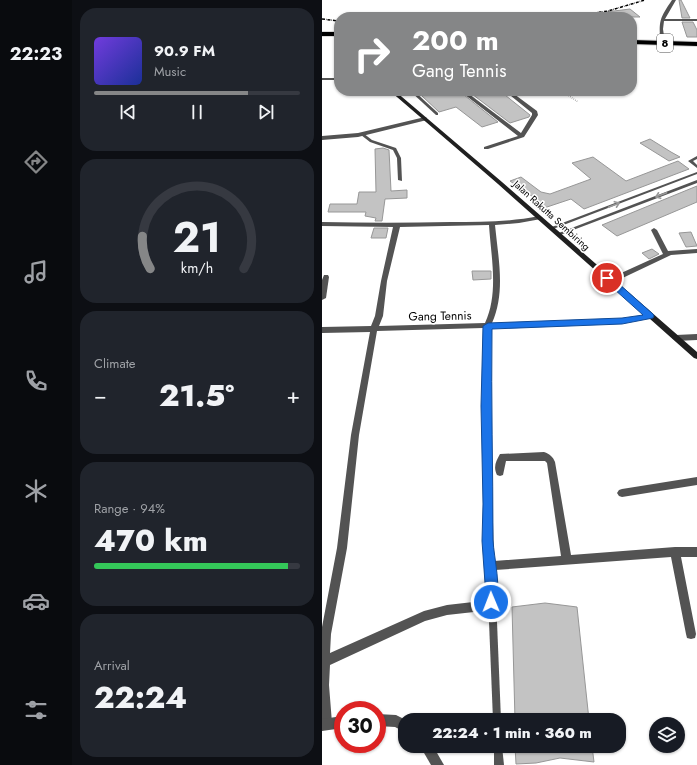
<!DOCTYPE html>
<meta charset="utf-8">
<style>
body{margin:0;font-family:Jost,sans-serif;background:#20242c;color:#f1f3f6;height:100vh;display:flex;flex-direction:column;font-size:15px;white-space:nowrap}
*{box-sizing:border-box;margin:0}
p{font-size:13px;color:#9ea1a6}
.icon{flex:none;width:22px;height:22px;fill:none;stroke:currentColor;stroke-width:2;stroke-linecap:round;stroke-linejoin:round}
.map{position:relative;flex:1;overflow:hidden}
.drawer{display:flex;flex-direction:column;gap:8px;padding:8px;background:#0d0f14;width:250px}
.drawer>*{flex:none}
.hud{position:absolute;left:12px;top:12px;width:303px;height:84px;border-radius:16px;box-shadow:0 1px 3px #0004;background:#858687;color:#fff;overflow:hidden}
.buttons{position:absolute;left:327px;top:717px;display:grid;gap:8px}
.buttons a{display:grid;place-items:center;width:36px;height:36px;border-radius:50%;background:#171b24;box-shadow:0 1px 3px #0004;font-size:20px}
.speed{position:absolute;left:12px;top:701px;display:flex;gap:8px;font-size:20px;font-weight:700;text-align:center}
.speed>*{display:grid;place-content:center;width:52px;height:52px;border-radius:50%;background:#171b24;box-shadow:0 1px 3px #0004;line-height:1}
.speed .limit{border:6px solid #d22;background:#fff;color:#111}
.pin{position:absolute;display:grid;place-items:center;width:34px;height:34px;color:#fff;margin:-17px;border:2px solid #fff;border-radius:50%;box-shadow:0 1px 4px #0007}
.me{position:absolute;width:44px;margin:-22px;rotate:359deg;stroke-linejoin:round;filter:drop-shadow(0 0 3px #0008)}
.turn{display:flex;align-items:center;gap:14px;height:84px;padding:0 12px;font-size:18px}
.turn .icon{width:52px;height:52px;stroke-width:2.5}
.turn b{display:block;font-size:28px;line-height:34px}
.big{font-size:30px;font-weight:800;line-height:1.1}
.drawer .card{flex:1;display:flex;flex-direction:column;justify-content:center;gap:6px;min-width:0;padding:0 14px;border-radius:16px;background:#20242c}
.drawer .dial{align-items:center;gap:0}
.dial svg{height:104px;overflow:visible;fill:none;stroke:#363941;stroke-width:7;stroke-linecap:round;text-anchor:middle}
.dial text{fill:#f1f3f6;stroke:none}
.song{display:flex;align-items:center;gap:12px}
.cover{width:48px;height:48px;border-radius:6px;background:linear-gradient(135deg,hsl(260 70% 55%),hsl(230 70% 35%))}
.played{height:4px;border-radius:2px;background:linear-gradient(90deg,#858687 75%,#363941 75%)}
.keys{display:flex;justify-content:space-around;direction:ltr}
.heat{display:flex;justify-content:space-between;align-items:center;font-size:22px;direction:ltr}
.charge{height:6px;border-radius:3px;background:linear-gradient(90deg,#34c759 94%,#363941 0)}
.trip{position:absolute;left:76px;top:713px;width:228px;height:40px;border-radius:16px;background:#171b24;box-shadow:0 1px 3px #0004;font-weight:800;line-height:40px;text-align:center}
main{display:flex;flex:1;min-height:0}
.tabs{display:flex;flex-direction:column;width:72px;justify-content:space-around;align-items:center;background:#090b0e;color:#9ea1a6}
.tabs .icon{width:28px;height:28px}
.tabs .active{color:#858687}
.tabs b{font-size:18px;color:#f1f3f6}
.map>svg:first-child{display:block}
.building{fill:#c3c3c3;stroke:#979797}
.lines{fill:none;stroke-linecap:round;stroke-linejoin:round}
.trunk-casing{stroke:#dbdbdb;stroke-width:2}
.path-far1{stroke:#757575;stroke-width:1;stroke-dasharray:0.5 1;stroke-linecap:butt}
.path{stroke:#757575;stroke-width:1.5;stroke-dasharray:0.5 1.5;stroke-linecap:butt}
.service{fill:#535353;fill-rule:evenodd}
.minor{fill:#535353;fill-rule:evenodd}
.tertiary{fill:#535353;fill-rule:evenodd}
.secondary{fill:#202020;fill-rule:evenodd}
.trunk{fill:#000;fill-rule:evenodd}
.rail{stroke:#000;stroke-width:1.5;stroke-dasharray:3 1 0.5 1;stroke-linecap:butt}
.oneway{stroke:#989898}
.route{fill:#1a73e8;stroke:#114b97}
.labels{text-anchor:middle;stroke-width:3;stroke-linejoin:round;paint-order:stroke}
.far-street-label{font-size:10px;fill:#000;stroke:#fff}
.shield{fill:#fff;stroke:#4c4c4c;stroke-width:1}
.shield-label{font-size:11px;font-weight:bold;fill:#000}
.street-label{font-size:12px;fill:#000;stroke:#fff}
</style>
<main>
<nav class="tabs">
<b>22:23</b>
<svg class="icon active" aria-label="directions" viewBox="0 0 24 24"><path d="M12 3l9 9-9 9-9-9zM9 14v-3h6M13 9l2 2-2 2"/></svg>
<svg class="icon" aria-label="music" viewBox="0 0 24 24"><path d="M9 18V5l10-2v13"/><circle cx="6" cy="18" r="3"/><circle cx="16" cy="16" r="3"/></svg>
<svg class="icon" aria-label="phone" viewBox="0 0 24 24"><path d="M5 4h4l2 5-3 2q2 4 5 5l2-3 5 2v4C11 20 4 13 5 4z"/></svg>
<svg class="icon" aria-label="climate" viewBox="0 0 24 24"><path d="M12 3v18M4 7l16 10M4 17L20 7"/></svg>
<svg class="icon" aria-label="car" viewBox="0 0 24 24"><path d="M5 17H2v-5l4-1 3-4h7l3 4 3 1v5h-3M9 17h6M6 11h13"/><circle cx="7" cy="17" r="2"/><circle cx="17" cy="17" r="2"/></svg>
<svg class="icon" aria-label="filters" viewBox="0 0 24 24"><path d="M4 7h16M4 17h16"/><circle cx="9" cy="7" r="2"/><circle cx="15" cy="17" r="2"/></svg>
</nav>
<section class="drawer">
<div class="card">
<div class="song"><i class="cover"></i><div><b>90.9 FM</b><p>Music</p></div></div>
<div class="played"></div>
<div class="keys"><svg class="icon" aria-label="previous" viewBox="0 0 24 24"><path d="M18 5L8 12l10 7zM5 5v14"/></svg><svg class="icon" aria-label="pause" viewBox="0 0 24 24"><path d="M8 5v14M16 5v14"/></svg><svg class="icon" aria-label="next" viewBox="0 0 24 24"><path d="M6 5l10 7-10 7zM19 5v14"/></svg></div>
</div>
<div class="card dial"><svg viewBox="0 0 100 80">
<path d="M14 69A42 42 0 1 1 86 69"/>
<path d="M14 69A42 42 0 0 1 8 44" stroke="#858687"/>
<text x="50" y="56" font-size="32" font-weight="700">21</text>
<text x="50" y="72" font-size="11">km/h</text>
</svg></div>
<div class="card"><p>Climate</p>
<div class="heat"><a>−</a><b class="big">21.5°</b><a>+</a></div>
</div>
<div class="card"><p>Range · 94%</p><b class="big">470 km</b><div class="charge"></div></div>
<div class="card"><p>Arrival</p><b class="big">22:24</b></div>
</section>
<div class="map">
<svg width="375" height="765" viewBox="0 0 375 765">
<rect width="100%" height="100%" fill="#fff"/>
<!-- building -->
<g class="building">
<path d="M357,0H359L368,18H360Z"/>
<path d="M308,9L318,17H284V12Z"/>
<path d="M360,22H371L375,30V37H365Z"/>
<path d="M99,91H137L176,122L160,127L134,107L117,112L100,96Z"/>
<path d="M146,91H178L208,115L207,117L188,123Z"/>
<path d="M328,139L349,152L358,157L347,161L318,143Z"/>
<path d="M61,148L67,150L69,191L85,190V198L63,199L60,221H53L54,218L43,216L44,212H6L8,204H35L37,192H54L53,149Z"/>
<path d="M271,157L304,181L356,161L367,169L262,209L249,199L222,208L211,197L188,181L199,177L219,192L228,194L269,179L250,163Z"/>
<path d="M375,186V202L295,236L280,225Z"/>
<path d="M52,228H66L64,238H49Z"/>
<path d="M369,232L375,246L364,247L357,233Z"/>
<path d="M330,249L337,254L327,259L320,253Z"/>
<path d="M150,271H169V279L151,280Z"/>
<path d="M223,603L255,607L267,720H193L190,607Z"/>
<path d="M193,746H270L272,762L238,758L214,763L194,764Z"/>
</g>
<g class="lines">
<!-- trunk casing -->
<g class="trunk-casing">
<g id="trunk">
<rect x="0" y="32" width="17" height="4"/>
<path d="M310,40L375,42V46L310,44Z"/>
</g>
</g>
<!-- path-far1 -->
<path class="path-far1" d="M240,91L241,92"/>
<!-- path -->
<path class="path" d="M240,91L256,102"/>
<!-- service -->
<g class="service">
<path d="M88,91H92L116,113V115H114Z"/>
<path d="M39,133H41L50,140L74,148L79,158L80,181L76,180L75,158L71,150L48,142L39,135Z"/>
<path d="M375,156V159L371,161L375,165V168L366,161Z"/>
<path d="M375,172V174L231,229H227V228Z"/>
<path d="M375,180V183L238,235H234V234Z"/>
<path d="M171,618L174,619L175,622L179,720H171L167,622L168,619Z"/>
<path d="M172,746H180L182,765H172Z"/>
</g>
<!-- minor -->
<g class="minor">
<path d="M350,0H354L343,19H375V21H342L341,29L343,43L341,44L339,43C336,21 338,18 350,0Z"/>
<rect x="0" y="78" width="17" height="2"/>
<path d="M138,91H143L199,133L210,115V113L183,91H188L215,111L216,115L202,137L166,149H162V147L196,136Z"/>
<path d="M103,117L105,118V120L36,137L0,140V136L36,133Z"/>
<path d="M217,216L220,218L219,219L197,223L173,225C176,257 184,292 170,323L300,319L328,314L332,316L328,318L300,323L169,328L168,405L172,561L239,556L225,463L223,461H184L181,475L178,476L175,475C171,467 174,461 178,454L222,452C228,454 231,457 233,462L249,555L353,547H375V557H359L374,634L373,638L369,639L365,638L364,634L349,557L173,570L175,597L173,606L161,611L125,615L103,621L8,665L7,685L10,723L8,727L4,729L0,727V627L15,548L29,435L48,332L0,333V327L49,326L53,316L59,281L71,227L0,226V222C43,223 86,223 129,222C158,222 188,222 217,216ZM167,225C169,257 177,293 163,323L57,326L61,316L65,281L78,227ZM161,328L160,405L162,504L161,541L164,599L160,601L125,605L102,611L8,653L9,634L25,548L37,435L55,331Z"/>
<path d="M332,228L335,230L346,251L375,249V253L349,255L290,283H286L285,281L286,279L341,254L329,230Z"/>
<path d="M2,275H6L7,277L4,298L0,300V280Z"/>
<path d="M375,334V340L354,341L350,338L354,335Z"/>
<path d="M375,477V485L300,497L297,496L295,493L297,490L300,489Z"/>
</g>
<!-- tertiary -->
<g class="tertiary">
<path d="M55,714L74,715L84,720L83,732L73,727L55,726Z"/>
<path d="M21,716V728L0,731V719Z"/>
<path d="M98,746H111L122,765H109Z"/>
</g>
<!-- secondary -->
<path class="secondary" d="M68,91H73L180,182L375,352V359L372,358L176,184Z"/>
<!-- trunk -->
<use href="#trunk" class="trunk"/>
<!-- rail -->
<g class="rail">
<path d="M244,17L286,11L323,0"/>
<path d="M0,19L17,21"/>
</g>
</g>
<!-- one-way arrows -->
<defs><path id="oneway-shaft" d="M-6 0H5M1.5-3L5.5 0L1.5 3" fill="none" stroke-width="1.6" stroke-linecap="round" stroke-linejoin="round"/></defs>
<g class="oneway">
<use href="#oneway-shaft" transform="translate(339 195) rotate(159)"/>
<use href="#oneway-shaft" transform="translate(292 205) rotate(-21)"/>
</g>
<!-- route -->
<path class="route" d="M282,276H288L331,314L332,316L331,318L300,324L170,329C169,399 171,469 171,540C172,559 180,589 173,606L169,608L164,606L163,602L164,597L160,541L161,504L159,406L161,326L166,323L300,318L321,315L282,280Z"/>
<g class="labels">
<!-- far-street labels -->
<g class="far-street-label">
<text transform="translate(230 215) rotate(42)" y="4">Jalan Rakutta Sembiring</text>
</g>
<!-- shield labels -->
<rect class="shield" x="335" y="34" width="16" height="18" rx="3"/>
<g class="shield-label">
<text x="343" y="47">8</text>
</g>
<!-- street labels -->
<g class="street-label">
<text transform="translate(118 316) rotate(-1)" y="4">Gang Tennis</text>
</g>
</g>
</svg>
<div class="buttons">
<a><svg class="icon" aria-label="layers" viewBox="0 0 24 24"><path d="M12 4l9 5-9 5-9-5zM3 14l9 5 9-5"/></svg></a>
</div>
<div class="speed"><div class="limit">30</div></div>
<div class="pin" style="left:285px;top:278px;background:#d93025"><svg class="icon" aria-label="arrive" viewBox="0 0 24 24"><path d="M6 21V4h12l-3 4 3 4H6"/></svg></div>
<svg class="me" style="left:169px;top:602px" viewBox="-20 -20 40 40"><circle r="17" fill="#1a73e8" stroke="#fff" stroke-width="3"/><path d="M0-11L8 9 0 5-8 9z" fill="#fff"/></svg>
<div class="trip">22:24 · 1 min · 360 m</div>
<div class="hud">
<div class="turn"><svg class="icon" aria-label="right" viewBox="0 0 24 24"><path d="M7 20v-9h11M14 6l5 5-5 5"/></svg><div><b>200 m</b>Gang Tennis</div></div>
</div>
</div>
</main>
